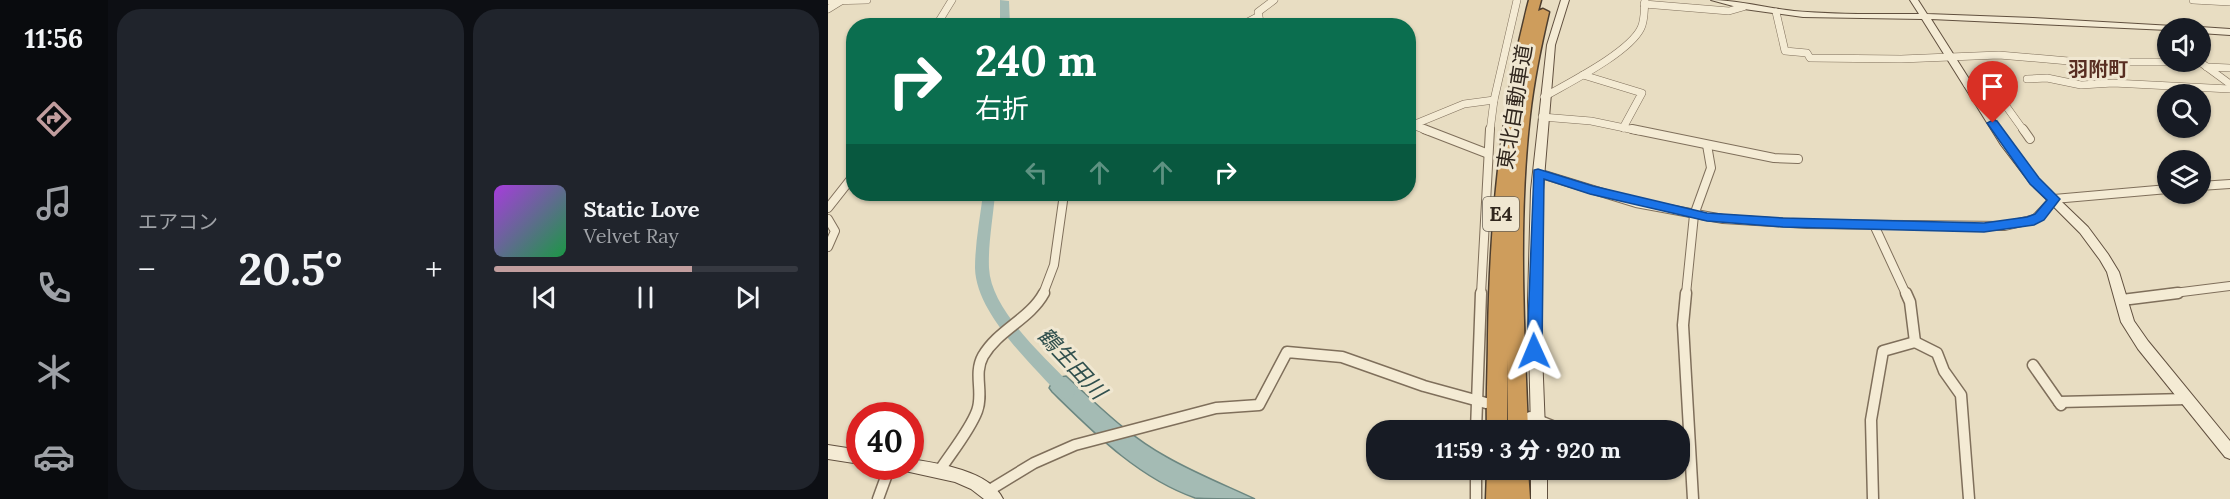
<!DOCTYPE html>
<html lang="ja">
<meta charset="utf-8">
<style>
body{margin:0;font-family:Lora,"Noto Sans JP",serif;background:#20242c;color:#f1f3f6;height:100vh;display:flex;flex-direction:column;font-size:22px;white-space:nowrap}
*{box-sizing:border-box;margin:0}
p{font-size:20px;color:#9ea1a6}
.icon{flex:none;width:33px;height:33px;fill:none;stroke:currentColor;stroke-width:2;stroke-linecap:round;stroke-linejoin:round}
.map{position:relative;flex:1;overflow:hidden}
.drawer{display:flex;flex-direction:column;gap:9px;padding:9px;background:#0d0f14;width:720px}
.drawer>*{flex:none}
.guide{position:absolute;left:18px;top:18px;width:570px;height:183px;border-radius:24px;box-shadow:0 2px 4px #0004;background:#0b6e4f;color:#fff;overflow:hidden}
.controls{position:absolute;left:1329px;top:18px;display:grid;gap:12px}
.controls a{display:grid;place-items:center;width:54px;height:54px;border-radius:50%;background:#171b24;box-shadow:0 2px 4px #0004;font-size:30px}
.speed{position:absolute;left:18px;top:402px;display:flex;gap:12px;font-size:30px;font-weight:700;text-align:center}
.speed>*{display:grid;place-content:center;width:78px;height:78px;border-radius:50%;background:#171b24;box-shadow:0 2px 4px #0004;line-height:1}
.speed .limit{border:9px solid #d22;background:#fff;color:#111}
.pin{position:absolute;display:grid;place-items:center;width:51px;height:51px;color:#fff;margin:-62px -26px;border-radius:50% 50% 50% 0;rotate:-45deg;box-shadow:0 0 6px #0007}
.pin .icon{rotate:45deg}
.me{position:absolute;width:66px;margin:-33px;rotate:359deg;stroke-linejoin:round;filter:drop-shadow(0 0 4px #0008)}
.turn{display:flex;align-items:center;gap:21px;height:126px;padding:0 30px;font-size:27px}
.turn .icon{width:78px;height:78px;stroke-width:2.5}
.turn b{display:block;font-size:42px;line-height:51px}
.lanes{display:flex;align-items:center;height:57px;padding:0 30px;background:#0003;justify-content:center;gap:30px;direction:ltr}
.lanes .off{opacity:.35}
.big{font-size:45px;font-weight:800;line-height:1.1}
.drawer .tile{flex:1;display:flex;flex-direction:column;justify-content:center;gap:9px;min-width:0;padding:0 21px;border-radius:24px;background:#20242c}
.song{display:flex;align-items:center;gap:18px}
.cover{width:72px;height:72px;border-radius:9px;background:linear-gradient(135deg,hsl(280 70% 55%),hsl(140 70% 35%))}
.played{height:6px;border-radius:3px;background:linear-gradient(90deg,#c19d9e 65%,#363941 65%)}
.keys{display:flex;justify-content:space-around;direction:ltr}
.heat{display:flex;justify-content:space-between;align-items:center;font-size:33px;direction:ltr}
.drawer .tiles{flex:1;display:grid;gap:9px;grid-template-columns:repeat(2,1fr)}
.trip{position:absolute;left:538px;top:420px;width:324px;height:60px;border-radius:24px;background:#171b24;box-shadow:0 2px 4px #0004;font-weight:800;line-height:60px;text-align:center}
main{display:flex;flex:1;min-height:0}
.menu{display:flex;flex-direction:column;width:108px;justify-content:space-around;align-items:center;background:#090b0e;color:#9ea1a6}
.menu .icon{width:42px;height:42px}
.menu .selected{color:#c19d9e}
.menu b{font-size:27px;color:#f1f3f6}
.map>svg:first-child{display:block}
.water{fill:#a4bbb4;stroke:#6c8781;stroke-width:1.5}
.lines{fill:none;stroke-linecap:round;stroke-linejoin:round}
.river{fill:#a4bbb4;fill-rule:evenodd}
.street-far2-casing{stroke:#7f6f5b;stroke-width:8}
.street-far1-casing{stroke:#7f6f5b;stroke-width:10}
.street-casing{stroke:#7f6f5b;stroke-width:13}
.secondary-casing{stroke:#61503f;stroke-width:2}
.highway-casing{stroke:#4d3e2f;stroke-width:3}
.street-far2{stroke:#f4ebd4;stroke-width:7}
.street-far1{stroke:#f4ebd4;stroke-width:8}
.street{stroke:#f4ebd4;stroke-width:10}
.secondary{fill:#f4ebd4;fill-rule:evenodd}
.highway{fill:#ce9d5c;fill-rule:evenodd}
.route{fill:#1a73e8;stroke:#114b97;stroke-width:1.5}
.labels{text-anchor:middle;stroke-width:6;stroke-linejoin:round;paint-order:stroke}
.far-quarter-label{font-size:20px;font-weight:bold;fill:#582e22;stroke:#f0e7d1}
.shield{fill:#f0e7d1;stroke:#6a6154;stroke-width:1.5}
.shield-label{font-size:20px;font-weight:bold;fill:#31271e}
.street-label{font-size:21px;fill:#31271e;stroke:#f0e7d1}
.water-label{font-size:22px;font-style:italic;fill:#2f4f4d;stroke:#f0e7d1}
</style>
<main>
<nav class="menu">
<b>11:56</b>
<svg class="icon selected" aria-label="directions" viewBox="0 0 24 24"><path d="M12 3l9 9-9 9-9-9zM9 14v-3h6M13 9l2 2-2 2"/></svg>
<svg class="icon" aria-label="music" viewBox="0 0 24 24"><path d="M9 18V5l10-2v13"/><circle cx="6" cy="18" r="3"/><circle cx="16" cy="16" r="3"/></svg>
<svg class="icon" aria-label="phone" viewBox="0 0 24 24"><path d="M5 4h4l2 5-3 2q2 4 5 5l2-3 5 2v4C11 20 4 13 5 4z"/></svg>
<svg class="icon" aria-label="climate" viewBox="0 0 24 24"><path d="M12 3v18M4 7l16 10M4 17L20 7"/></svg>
<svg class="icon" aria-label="car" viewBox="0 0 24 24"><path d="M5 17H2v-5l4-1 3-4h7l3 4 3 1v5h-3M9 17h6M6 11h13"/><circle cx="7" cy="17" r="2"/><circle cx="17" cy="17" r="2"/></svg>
</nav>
<section class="drawer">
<div class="tiles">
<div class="tile"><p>エアコン</p>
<div class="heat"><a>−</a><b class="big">20.5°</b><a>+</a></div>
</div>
<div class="tile">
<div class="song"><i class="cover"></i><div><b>Static Love</b><p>Velvet Ray</p></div></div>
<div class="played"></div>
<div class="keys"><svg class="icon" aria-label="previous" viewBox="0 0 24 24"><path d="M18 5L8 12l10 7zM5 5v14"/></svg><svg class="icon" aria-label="pause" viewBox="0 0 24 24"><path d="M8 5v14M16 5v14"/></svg><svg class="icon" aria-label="next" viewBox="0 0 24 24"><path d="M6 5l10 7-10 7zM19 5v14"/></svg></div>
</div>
</div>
</section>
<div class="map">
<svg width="1402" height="499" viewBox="0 0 1402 499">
<rect width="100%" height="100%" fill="#e8ddc2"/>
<!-- water -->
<path class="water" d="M238,376C270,405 300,436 339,457C367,473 397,485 427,499C411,499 381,499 367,498C310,478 266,433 224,392L221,388L226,378Z"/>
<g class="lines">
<!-- river -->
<g class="river">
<path d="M172,0L181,1L182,26H172Z"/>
<path d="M155,194H167C165,218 160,244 161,268C163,311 217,357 245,387L247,392L245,397L239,399L233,397C204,364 148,314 147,268C147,244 152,218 155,194Z"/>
</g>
<!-- street-far2 casing -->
<g class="street-far2-casing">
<g id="street-far2">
<path d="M1365,0L1402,2"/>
<path d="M0,1L39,0"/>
<path d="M816,4L901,11L915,7"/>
<path d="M0,9L13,1"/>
<path d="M948,12L957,51L979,53L982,58L1073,59L1171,55L1252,62H1344"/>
<path d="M108,26L124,0"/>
<path d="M412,26L429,17"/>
<path d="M433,26L430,12L446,0"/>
<path d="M1372,62L1402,84"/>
<path d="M1379,67L1402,68"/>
<path d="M755,75L814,93L795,128"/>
<path d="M1199,79L1219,78L1253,85L1285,83L1402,89"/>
<path d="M1139,84L1163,85L1196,131"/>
<path d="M716,97C740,83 801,53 813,28C817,20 816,9 817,0"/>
<path d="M714,117L763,121L811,131"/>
<path d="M582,124L600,131"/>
<path d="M580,127L636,104L666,100"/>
<path d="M662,131L666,100L689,0"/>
</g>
</g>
<!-- street-far1 casing -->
<g class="street-far1-casing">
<g id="street-far1">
<path d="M596,129L658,153"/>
<path d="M804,129L946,158L970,159"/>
<path d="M1195,129L1202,139"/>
<path d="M710,173L808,203L895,219L979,224L1177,226L1207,219L1226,199L1340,189"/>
<path d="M1372,186L1402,184"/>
<path d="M174,195L185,194"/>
<path d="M0,208L26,175"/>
<path d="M0,219L7,231L0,247"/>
<path d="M1046,225L1078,294"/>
<path d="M215,294L226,265L236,194"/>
<path d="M653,294L662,129"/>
<path d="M858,294L866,215L883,168L879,145"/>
<path d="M1338,294L1402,286"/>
</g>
</g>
<!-- street casing -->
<g class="street-casing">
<g id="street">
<path d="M858,293L855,325L865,499"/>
<path d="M1078,293L1082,302L1087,342"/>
<path d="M1294,300L1350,293"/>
<path d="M1087,342L1109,353L1116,371L1133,395L1141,499"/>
<path d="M1205,365L1233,405"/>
<path d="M1231,402L1359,399"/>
<path d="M702,417L734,430"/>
<path d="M648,430L653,293"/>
<path d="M112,470C123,453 142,430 149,411C156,393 145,374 155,356C170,330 202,319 216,293"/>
<path d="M648,470V499"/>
<path d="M160,491L206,463L247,445L388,408L431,405L459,352L514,357L596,386L658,403"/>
<path d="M50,499L62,466"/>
<path d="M1045,499L1043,420L1055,351L1087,342"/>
</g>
</g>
<!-- secondary casing -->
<g class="secondary-casing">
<g id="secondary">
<path d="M733,0H741L727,45L715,190L712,301L717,430H703L700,301L703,190L719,45Z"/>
<path d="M883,0C910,0 938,8 966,11C1007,15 1049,14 1091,14L1082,0H1090L1099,14L1205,18L1345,26L1346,28H1340V30L1103,19L1181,142L1210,179L1260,227L1280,254L1291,272L1306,321L1320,341L1402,441V459L1397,457L1310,349L1293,322L1279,272L1272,260L1252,233L1202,183L1173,145L1094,19L975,17L916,9Z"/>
<path d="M1372,27L1402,29V35L1372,33V28H1369Z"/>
<path d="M0,445L32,450V464L0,459Z"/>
<path d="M82,459C110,463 162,471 175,499H156L143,489L127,482L77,471L75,466H82Z"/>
<rect x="703" y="470" width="16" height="29"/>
</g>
</g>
<!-- highway casing -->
<g class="highway-casing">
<g id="highway">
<path d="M701,0H713L710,11L715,9L721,12C713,46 706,80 702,115C690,220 696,325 700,430H680L679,359V430H659C658,399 660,366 660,335C662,221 672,110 701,0Z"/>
<path d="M659,470H700L702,499H680V495V499H658Z"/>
</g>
</g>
<!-- street-far2 -->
<use href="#street-far2" class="street-far2"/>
<!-- street-far1 -->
<use href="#street-far1" class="street-far1"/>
<!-- street -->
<use href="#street" class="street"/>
<!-- secondary -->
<use href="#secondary" class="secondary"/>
<!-- highway -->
<use href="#highway" class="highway"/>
</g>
<!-- route -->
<path class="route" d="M1165,120L1169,121L1211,178L1232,199L1216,220L1206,225L1156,232L955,227L879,221L762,194L716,179L714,351L712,355H701L699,351L706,170L710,169L765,186L879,213L955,218L1156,223L1199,217L1207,214L1219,200L1202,184L1159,123Z"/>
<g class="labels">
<!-- far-quarter labels -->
<g class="far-quarter-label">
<text x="1270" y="76">羽附町</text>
</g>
<!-- shield labels -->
<rect class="shield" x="655" y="197" width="36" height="34" rx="4.5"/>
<g class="shield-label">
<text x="673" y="221">E4</text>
</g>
<!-- street labels -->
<g class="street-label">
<text transform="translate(687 107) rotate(-81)" y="7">東北自動車道</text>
</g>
<!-- water labels -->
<g class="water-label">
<text transform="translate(244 363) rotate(47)" y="8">鶴生田川</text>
</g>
</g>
</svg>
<div class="controls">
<a><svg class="icon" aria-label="sound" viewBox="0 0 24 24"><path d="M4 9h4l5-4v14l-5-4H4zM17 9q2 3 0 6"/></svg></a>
<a><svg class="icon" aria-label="search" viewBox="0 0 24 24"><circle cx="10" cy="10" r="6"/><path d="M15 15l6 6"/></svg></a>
<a><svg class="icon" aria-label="layers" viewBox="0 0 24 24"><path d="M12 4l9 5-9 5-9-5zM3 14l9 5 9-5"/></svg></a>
</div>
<div class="speed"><div class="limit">40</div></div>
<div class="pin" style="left:1165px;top:123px;background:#d93025"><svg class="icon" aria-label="arrive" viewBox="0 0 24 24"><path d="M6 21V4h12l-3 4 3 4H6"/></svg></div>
<svg class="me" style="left:706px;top:351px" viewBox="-20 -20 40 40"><path d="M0-17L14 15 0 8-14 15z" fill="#1a73e8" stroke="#fff" stroke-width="4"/></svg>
<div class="trip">11:59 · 3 分 · 920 m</div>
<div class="guide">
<div class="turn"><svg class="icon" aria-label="right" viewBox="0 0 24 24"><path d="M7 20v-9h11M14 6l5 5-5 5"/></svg><div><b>240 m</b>右折</div></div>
<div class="lanes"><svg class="icon off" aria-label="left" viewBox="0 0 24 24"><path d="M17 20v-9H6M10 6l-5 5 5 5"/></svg><svg class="icon off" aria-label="ahead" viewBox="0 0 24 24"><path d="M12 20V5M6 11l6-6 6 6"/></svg><svg class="icon off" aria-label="ahead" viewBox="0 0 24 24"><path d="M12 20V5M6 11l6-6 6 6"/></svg><svg class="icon" aria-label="right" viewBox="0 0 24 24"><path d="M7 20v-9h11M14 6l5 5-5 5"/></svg></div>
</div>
</div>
</main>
